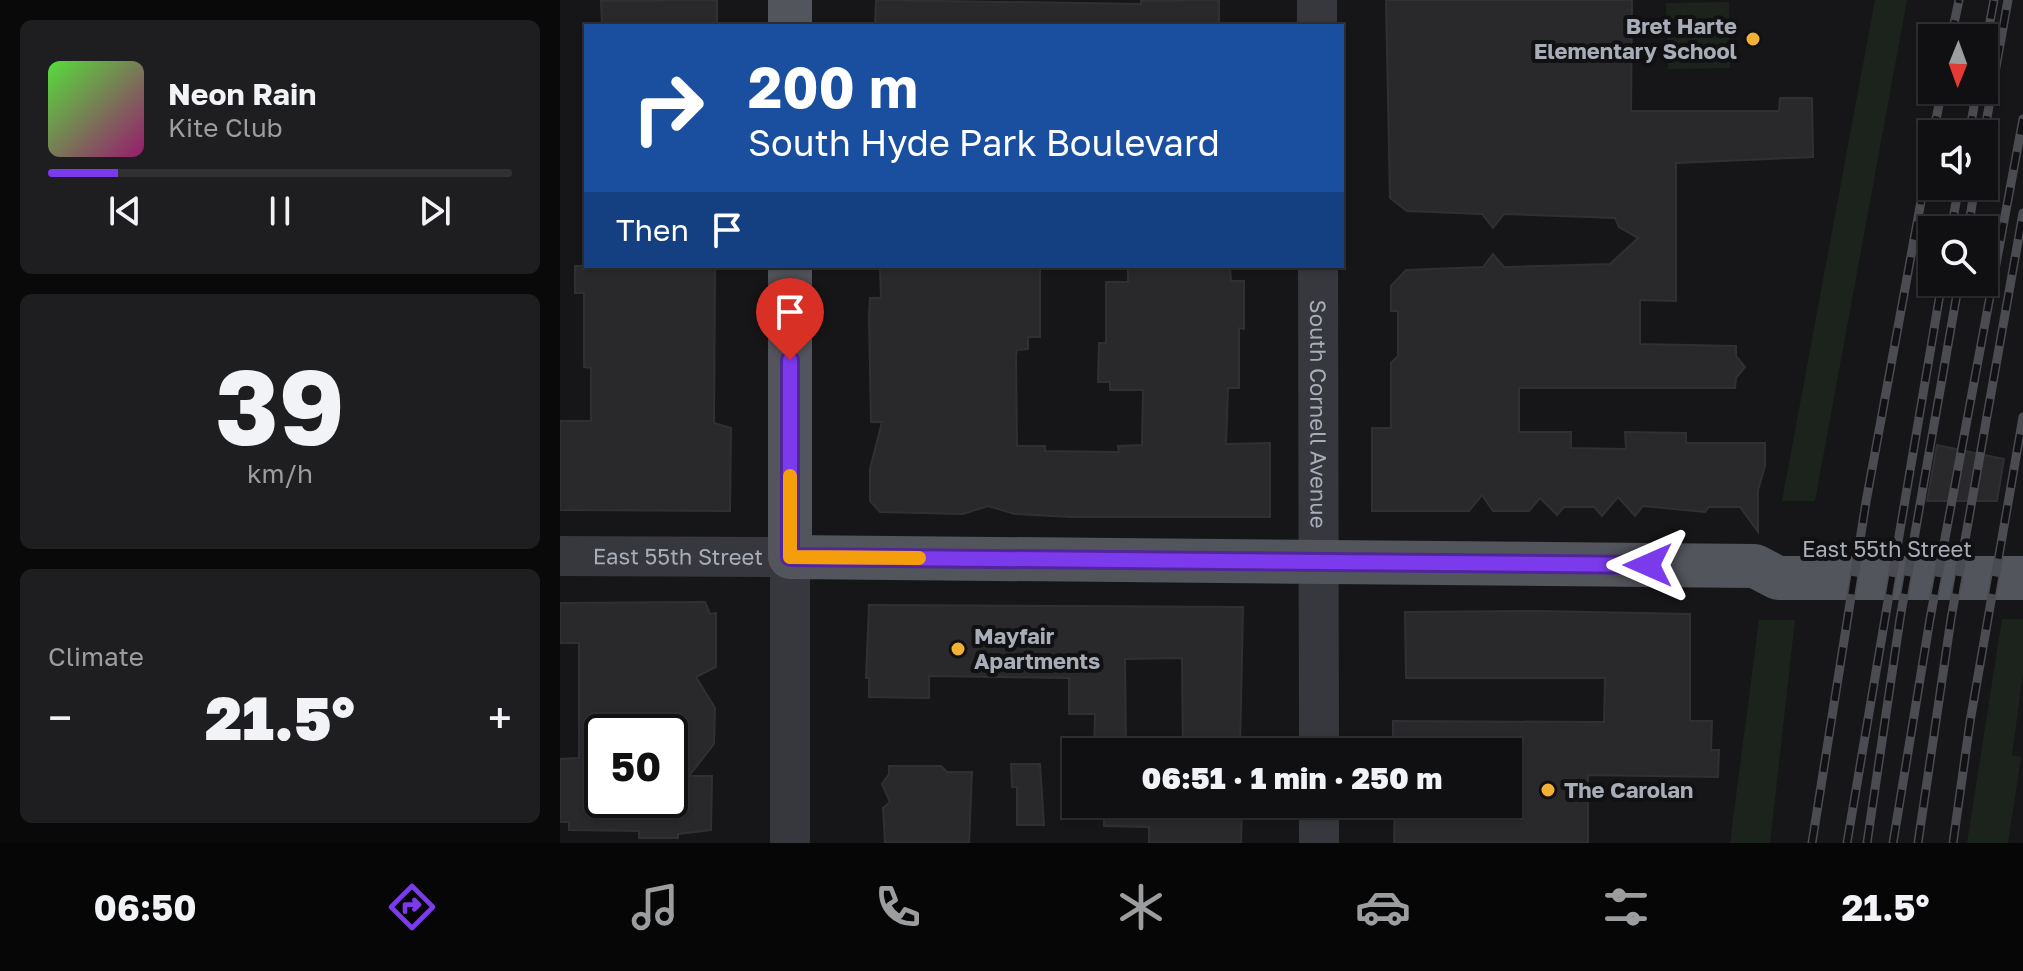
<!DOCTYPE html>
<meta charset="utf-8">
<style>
body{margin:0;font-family:"Golos Text",sans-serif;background:#1e1e20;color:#f1f3f6;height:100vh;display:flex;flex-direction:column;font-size:30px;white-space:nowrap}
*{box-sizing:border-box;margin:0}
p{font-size:26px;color:#9c9d9f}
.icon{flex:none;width:44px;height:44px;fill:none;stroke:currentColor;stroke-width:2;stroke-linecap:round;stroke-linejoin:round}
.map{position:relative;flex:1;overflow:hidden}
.sheet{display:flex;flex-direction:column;gap:20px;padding:20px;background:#09090a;width:560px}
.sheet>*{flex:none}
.hud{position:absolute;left:24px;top:24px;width:760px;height:244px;border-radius:0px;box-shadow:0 2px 6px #0004,0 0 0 2px #303032;background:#1a4fa0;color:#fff;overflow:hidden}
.needle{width:52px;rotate:181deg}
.tools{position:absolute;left:1358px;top:24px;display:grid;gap:16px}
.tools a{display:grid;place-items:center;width:80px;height:80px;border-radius:0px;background:#101012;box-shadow:0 2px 6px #0004,0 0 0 2px #303032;font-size:40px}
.speed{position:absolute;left:24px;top:714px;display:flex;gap:16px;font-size:40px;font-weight:700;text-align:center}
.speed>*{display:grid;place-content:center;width:104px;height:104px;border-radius:50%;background:#101012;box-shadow:0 2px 6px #0004,0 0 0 2px #303032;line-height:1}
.speed .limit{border:4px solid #111;border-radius:12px;background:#fff;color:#111}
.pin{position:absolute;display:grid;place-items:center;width:68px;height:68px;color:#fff;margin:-82px -34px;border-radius:50% 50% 50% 0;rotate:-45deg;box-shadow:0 0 8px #0007}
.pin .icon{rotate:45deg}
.me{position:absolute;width:88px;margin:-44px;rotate:270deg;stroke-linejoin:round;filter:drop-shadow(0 0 6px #0008)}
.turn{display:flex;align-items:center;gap:28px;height:168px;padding:0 32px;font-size:36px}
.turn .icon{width:104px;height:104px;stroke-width:2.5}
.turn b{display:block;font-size:56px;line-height:68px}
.then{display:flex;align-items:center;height:76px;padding:0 32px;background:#0003;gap:16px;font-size:30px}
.big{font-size:60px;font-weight:800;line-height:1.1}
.sheet .tile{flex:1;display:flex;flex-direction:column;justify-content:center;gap:12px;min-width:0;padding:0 28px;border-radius:12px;background:#1e1e20}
.sheet .dial{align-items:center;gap:0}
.dial b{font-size:104px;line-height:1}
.song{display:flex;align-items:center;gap:24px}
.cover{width:96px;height:96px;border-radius:12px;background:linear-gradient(135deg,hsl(110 70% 55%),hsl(320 70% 35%))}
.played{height:8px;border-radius:4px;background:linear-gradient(90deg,#7c3aed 15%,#303032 15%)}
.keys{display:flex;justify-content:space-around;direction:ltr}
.heat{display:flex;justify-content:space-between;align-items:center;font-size:44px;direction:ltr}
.trip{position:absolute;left:502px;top:738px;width:460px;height:80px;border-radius:0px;background:#101012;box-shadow:0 2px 6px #0004,0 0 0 2px #303032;font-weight:800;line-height:80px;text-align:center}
.tab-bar{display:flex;height:128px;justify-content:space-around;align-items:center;background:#060607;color:#9c9d9f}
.tab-bar .icon{width:56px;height:56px}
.tab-bar .selected{color:#7c3aed}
.tab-bar b{font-size:36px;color:#f1f3f6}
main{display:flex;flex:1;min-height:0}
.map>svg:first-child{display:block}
.green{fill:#1c231d}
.building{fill:#29292c;stroke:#303034;stroke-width:2;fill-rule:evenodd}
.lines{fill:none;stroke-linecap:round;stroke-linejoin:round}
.minor{stroke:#37383d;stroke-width:40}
.major{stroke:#53555c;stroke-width:44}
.rail-casing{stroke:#4a4c52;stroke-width:9}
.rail{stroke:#111113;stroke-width:6;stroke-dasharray:18;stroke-linecap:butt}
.route-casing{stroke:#51269a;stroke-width:20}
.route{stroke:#7c3aed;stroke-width:14}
.slow{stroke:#f59e0b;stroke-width:14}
.poi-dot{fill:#f2b134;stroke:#111113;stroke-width:3}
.labels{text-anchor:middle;stroke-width:8;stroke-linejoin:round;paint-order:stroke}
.poi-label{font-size:22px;font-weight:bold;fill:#a8adb8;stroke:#111113;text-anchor:start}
.street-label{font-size:22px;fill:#a8adb8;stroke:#111113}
</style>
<main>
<section class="sheet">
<div class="tile">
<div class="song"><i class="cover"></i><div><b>Neon Rain</b><p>Kite Club</p></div></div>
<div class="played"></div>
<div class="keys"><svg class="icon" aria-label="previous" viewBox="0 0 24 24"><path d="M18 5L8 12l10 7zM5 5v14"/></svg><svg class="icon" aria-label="pause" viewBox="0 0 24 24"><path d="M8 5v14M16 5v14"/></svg><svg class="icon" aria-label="next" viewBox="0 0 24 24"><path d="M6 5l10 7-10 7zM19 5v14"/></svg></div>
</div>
<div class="tile dial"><b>39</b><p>km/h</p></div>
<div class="tile"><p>Climate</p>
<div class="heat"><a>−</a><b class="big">21.5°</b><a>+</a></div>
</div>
</section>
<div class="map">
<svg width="1463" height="843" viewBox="0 0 1463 843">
<rect width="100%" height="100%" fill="#161618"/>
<!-- green -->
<g class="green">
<path d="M1315,0H1347L1255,501H1222Z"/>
<path d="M1169,2L1170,68L1108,69L1106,3Z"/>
<path d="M1442,619H1463V674L1452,755L1461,757L1448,843H1407Z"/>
<path d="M1199,620H1235L1210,843H1170Z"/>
</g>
<!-- building -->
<g class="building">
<path d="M157,0V26H42L41,1Z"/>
<path d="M316,0L581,4V1L659,0V26H315Z"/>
<path d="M826,0H1072L1071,111H1219L1220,98H1252L1253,157L1116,163V301L1080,300V344L1176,346V356L1185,367L1176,378L1175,388H959V432H1011V448L1066,449L1065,432L1126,433V443H1205V466L1198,490V532L1180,507H1149L1145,512L1083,506L1075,516L1058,497L1042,516L1034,507H1004L997,515L980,498L969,511H933L922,495L909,511H812V428H831V363L838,356V311H831V286L846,270L923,267L933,254L944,267L1050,264L1078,238L1059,227L1055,218L944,214L933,228L922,214L847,211L830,198Z"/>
<path d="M15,266H155L154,423L171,428L170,511L0,510V421H31V368L24,367V293H15Z"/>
<path d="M320,266H480V337H468V349L457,350L456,356L457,446H485V451L559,452L558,446L582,445L583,390H550V382H538L539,343H546V282H568V266H670L671,281H684V329L679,328V388H668L666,444L710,443V517H510L455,514L428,506L403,514L320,512L310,501V469L322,422H311L309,316L310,298H321Z"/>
<path d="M1377,445L1444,459L1437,501H1367Z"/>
<path d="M145,602L150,614L156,613V667L136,677L155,708L154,744L129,776H152L151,830L118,834V838H79V831L9,830V822H0V759L19,758V643H0V603ZM42,732H110V800H42Z"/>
<path d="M309,605L683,607L680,747H669V752H623L622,658L565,659L566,752H534L535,714H509V678L369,676V698L309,697V678H306Z"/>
<path d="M978,611L1130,614V721H1152L1151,750H1159L1158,777L1028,775V843H834L835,804H948V745L833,744V721L1044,722L1045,678H846L845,612Z"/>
<path d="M451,764H480L484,825H457V787H452Z"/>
<path d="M329,766H381L387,772H412L409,843H325L323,808L330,802L322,784L329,774Z"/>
<path d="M544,804L682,806L681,843H589V827L544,826Z"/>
</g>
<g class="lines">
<!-- minor -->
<g class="minor">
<path d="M757,0V26"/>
<path id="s1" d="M758,266L759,752"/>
<path id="s2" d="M0,556L230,557V843"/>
<path d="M759,804V843"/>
</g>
<!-- major -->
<g class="major">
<path d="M230,26V0"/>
<path d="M230,266V557L1195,566L1218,578H1463"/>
</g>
<!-- rail casing -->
<g class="rail-casing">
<g id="rail">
<path d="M1391,38L1399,0"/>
<path d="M1424,54L1434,0"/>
<path d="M1373,134L1382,90"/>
<path d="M1409,134L1417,90"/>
<path d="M1424,134L1448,0"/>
<path d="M1391,230L1399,186"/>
<path d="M1408,230L1415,186"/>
<path d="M1252,843L1306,502L1372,141"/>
<path d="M1287,843L1382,282"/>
<path d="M1307,843L1340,619L1399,282"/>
<path d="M1333,843L1370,619L1463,119"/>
<path d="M1358,843L1391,619L1463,213"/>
<path d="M1393,843L1410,722L1463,417"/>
</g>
</g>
<!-- rail -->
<use href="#rail" class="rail"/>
</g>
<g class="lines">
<!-- route casing -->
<g class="route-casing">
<path id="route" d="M230,360V557L1088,565"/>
</g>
<!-- route -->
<use href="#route" class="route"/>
<!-- slow -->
<path class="slow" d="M230,476V557L359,558"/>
</g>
<!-- markers -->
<g class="poi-dot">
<circle cx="1193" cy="39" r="8"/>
<circle cx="398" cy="649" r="8"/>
<circle cx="988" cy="790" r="8"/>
</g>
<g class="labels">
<!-- poi labels -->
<g class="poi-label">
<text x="1177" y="34" text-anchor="end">Bret Harte<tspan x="1177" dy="25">Elementary School</tspan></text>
<text x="414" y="644">Mayfair<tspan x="414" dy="25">Apartments</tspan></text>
<text x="1004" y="798">The Carolan</text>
</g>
<!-- street labels -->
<g class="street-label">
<text dy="8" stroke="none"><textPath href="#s1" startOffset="148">South Cornell Avenue</textPath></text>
<text x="1327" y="557">East 55th Street</text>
<text dy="8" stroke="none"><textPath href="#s2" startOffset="118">East 55th Street</textPath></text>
</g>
</g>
</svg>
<div class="tools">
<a><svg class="needle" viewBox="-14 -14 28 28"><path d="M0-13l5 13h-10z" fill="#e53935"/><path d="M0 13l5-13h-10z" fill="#9c9d9f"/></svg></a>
<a><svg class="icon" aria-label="sound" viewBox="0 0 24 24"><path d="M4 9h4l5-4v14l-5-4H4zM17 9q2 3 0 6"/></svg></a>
<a><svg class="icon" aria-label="search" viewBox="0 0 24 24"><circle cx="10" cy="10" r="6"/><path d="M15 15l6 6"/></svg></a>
</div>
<div class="speed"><div class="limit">50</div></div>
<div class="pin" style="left:230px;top:360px;background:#d93025"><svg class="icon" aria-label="arrive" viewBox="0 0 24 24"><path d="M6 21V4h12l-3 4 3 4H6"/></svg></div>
<svg class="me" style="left:1088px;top:565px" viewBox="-20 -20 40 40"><path d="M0-17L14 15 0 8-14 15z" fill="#7c3aed" stroke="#fff" stroke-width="4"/></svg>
<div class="trip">06:51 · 1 min · 250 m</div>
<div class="hud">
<div class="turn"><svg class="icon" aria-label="right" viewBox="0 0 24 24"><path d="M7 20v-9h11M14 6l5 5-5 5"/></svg><div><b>200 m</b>South Hyde Park Boulevard</div></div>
<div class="then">Then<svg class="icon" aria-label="arrive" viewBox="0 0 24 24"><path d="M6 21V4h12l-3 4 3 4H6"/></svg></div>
</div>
</div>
</main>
<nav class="tab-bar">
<b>06:50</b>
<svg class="icon selected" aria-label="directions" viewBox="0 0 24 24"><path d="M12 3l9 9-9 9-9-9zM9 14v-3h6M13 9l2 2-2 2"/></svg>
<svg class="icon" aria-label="music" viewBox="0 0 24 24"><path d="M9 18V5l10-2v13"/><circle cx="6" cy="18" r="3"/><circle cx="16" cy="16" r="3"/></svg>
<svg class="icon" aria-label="phone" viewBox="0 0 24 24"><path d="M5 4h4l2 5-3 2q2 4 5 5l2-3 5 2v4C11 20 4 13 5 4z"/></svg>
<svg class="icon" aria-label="climate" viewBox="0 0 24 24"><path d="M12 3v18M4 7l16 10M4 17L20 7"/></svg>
<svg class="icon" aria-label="car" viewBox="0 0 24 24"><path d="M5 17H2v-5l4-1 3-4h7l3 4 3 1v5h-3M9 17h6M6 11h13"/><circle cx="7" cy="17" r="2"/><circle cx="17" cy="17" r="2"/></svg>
<svg class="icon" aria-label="filters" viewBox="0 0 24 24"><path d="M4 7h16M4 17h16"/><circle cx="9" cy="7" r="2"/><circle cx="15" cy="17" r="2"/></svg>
<b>21.5°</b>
</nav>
